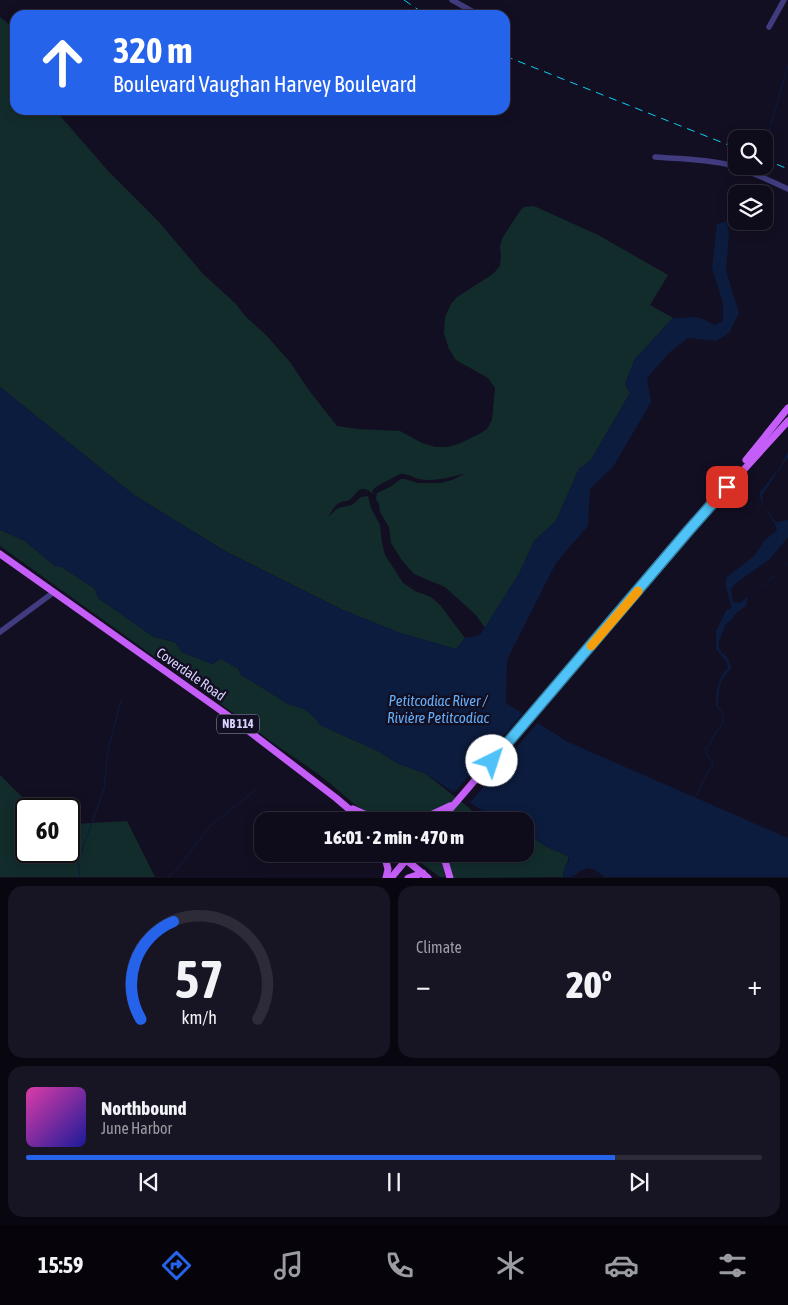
<!DOCTYPE html>
<meta charset="utf-8">
<style>
body{margin:0;font-family:"Asap Condensed",sans-serif;background:#171423;color:#f1f3f6;height:100vh;display:flex;flex-direction:column;font-size:19px;white-space:nowrap}
*{box-sizing:border-box;margin:0}
p{font-size:16px;color:#9b9ba2}
.icon{flex:none;width:28px;height:28px;fill:none;stroke:currentColor;stroke-width:2;stroke-linecap:round;stroke-linejoin:round}
.map{position:relative;height:878px;overflow:hidden}
.panel{display:flex;flex-direction:column;gap:8px;padding:8px;background:#08060e;flex:1}
.panel>*{flex:none}
.hud{position:absolute;left:10px;top:10px;width:500px;height:105px;border-radius:15px;box-shadow:0 2px 12px #0003,0 0 0 1px #2e2b39;background:#2563eb;color:#fff;overflow:hidden}
.buttons{position:absolute;left:728px;top:130px;display:grid;gap:10px}
.buttons a{display:grid;place-items:center;width:45px;height:45px;border-radius:10px;background:#0e0b1a;box-shadow:0 2px 12px #0003,0 0 0 1px #2e2b39;font-size:25px}
.speed{position:absolute;left:15px;top:798px;display:flex;gap:10px;font-size:25px;font-weight:700;text-align:center}
.speed>*{display:grid;place-content:center;width:65px;height:65px;border-radius:50%;background:#0e0b1a;box-shadow:0 2px 12px #0003,0 0 0 1px #2e2b39;line-height:1}
.speed .limit{border:2px solid #111;border-radius:8px;background:#fff;color:#111}
.pin{position:absolute;display:grid;place-items:center;width:42px;height:42px;color:#fff;margin:-21px;border-radius:10px;box-shadow:0 2px 8px #0006}
.me{position:absolute;width:55px;margin:-28px;rotate:41deg;stroke-linejoin:round;filter:drop-shadow(0 0 4px #0008)}
.turn{display:flex;align-items:center;gap:18px;height:105px;padding:0 20px;font-size:22px}
.turn .icon{width:65px;height:65px;stroke-width:2.5}
.turn b{display:block;font-size:35px;line-height:42px}
.big{font-size:38px;font-weight:800;line-height:1.1}
.panel .widget{flex:1;display:flex;flex-direction:column;justify-content:center;gap:8px;min-width:0;padding:0 18px;border-radius:15px;background:#171423}
.panel .dial{align-items:center;gap:0}
.dial svg{height:130px;overflow:visible;fill:none;stroke:#2e2b39;stroke-width:7;stroke-linecap:round;text-anchor:middle}
.dial text{fill:#f1f3f6;stroke:none}
.song{display:flex;align-items:center;gap:15px}
.cover{width:60px;height:60px;border-radius:8px;background:linear-gradient(135deg,hsl(320 70% 55%),hsl(240 70% 35%))}
.played{height:5px;border-radius:2px;background:linear-gradient(90deg,#2563eb 80%,#2e2b39 80%)}
.keys{display:flex;justify-content:space-around;direction:ltr}
.heat{display:flex;justify-content:space-between;align-items:center;font-size:28px;direction:ltr}
.panel .tiles{flex:1;display:grid;gap:8px;grid-template-columns:1fr 1fr}
.widget:last-child{grid-column:span 2}
.trip{position:absolute;left:254px;top:812px;width:280px;height:50px;border-radius:15px;background:#0e0b1a;box-shadow:0 2px 12px #0003,0 0 0 1px #2e2b39;font-weight:800;line-height:50px;text-align:center}
.tab-bar{display:flex;height:80px;justify-content:space-around;align-items:center;background:#06040a;color:#9b9ba2}
.tab-bar .icon{width:35px;height:35px}
.tab-bar .selected{color:#2563eb}
.tab-bar b{font-size:22px;color:#f1f3f6}
.map>svg:first-child{display:block}
.green{fill:#122c2c}
.water{fill:#0c1c3e}
.pier{fill:#130f22}
.lines{fill:none;stroke-linecap:round;stroke-linejoin:round}
.stream{stroke:#0c1c3e;stroke-width:1}
.minor{stroke:#413c7f;stroke-width:5.5}
.major{stroke:#c55ef8;stroke-width:7}
.rail{stroke:#0ad0f1;stroke-width:1;stroke-dasharray:8 6;stroke-linecap:butt}
.route-casing{stroke:#337fa1;stroke-width:12}
.route{stroke:#4fc3f7;stroke-width:9}
.slow{stroke:#f59e0b;stroke-width:9}
.labels{text-anchor:middle;stroke-width:5;stroke-linejoin:round;paint-order:stroke}
.shield{fill:#130f22;stroke:#9e98bb;stroke-width:1}
.shield-label{font-size:12px;font-weight:bold;fill:#d9d2fd}
.street-label{font-size:14px;fill:#d9d2fd;stroke:#130f22}
.water-label{font-size:15px;font-style:italic;fill:#65aef8;stroke:#130f22}
</style>
<div class="map">
<svg width="788" height="878" viewBox="0 0 788 878">
<rect width="100%" height="100%" fill="#130f22"/>
<!-- green -->
<g class="green">
<path d="M0,17L15,29V110H55L109,172L159,222L203,274L236,304L245,316L266,335L290,362L308,389L337,426L358,429L400,431L422,443L435,447H448L461,443L481,433L487,429L492,420L495,388L488,378L456,360L449,349L444,333L445,317L451,304L457,297L493,274L500,266L501,256L500,246L503,237L520,211L524,207L534,206L598,235L668,275L650,305L673,318L635,359L625,384L630,393L591,460L579,469L556,521L534,541L520,572L485,628L476,615L445,587L414,574L401,559L391,543L389,527L380,512L379,504L376,499L377,493L390,487L401,479H405L418,483H441L452,480L466,473C451,477 435,482 419,479C413,478 407,473 400,474C399,475 378,485 376,487C373,489 373,490 372,493C359,482 357,495 349,500C344,503 346,500 341,502C335,504 332,511 328,517L338,508L352,505L361,497L368,496L371,508L380,525L382,543L385,555L403,583L415,591L431,597L440,605L465,638L456,649L400,633L343,610L225,551L134,495L0,387Z"/>
<path d="M0,530L25,541L56,567H62L95,589L98,598L154,637L175,642L182,652L212,664L221,659L239,669L240,674L290,705C303,707 314,714 320,725L378,751L397,763L426,774L468,807L482,821H445L433,812C415,819 399,823 380,818C359,812 344,794 327,781C315,771 302,763 289,754C265,738 242,719 218,702L223,694L204,681L198,688L0,546Z"/>
<path d="M0,775L23,798L44,809H26V851H69V821L75,824L127,821L155,877H0Z"/>
<path d="M525,833L547,847L568,856C569,862 566,863 565,868C564,871 563,875 563,877L453,878L449,864L447,854H525Z"/>
<path d="M420,854H440L445,877H440L417,860V858Z"/>
</g>
<!-- water -->
<g class="water">
<path d="M727,221L729,234L726,270L739,313L729,333L716,341L688,338L670,352L647,378L651,402L613,467L590,489L588,526L556,563L507,660L506,703L568,742L788,838V877H605L595,870L589,868L583,870L571,877H563L565,866L569,861L568,856L547,847L525,833V821H500L495,819L426,774L397,763L378,751L320,725C314,714 303,707 290,705L240,674L239,669L221,659L212,664L182,652L175,642L154,637L98,598L95,589L62,567H56L25,541L0,530V387L134,495L225,551L343,610L400,633L456,649L465,638L480,635L520,572L534,541L556,521L579,469L591,460L630,393L625,384L635,359L673,318L698,317L715,325L723,321V304L712,268L717,224Z"/>
<path d="M788,452V458L785,461L762,495L763,505L775,521L777,522L788,520V537L770,559L735,584L731,589L733,602L738,603L741,602L778,573L787,564H788L773,578L748,597L746,606L735,614L732,620L726,624L719,640V648L722,653L726,656L730,663L731,669C718,680 719,690 718,706L722,711L724,722L713,738L710,740L723,722C722,719 722,716 722,713C721,711 718,709 717,707C714,697 719,674 728,669L727,663L716,649V631L727,609H731C731,598 723,589 727,577L755,555L764,541L777,530C774,516 759,507 760,492L763,489L780,467Z"/>
</g>
<!-- pier -->
<path class="pier" d="M524,712L539,721L468,805L453,794Z"/>
<g class="lines">
<!-- stream -->
<g class="stream">
<path d="M765,145L788,65"/>
<path d="M744,194L747,188"/>
<path d="M727,221L736,206"/>
<path d="M695,798L703,781L713,764L712,760C706,757 706,753 706,747L709,746L711,743L710,740"/>
<path d="M80,878L78,862L104,789L108,750L121,700"/>
<path d="M168,878L182,863L209,827L257,789"/>
</g>
<!-- minor -->
<g class="minor">
<path d="M452,0L479,15"/>
<path d="M769,27L784,0"/>
<path d="M655,157C680,159 706,159 730,165C750,171 769,180 788,189"/>
<path d="M0,632L54,592"/>
</g>
<!-- major -->
<g class="major">
<path d="M746,460L788,408"/>
<path d="M0,554L237,722L336,798L363,821"/>
<path d="M353,809L380,821"/>
<path d="M418,821L450,806"/>
<path d="M440,821L689,530L788,421"/>
<path d="M384,854L388,869L386,878"/>
<path d="M399,854L428,878"/>
<path d="M443,854L450,878"/>
<path d="M391,878L411,854"/>
<path d="M408,878L423,873"/>
</g>
<!-- rail -->
<g class="rail">
<path d="M404,0L426,15"/>
<path d="M505,56L736,148"/>
<path d="M764,159L788,169"/>
</g>
</g>
<g class="lines">
<!-- route casing -->
<g class="route-casing">
<path id="route" d="M492,761L689,530L727,487"/>
</g>
<!-- route -->
<use href="#route" class="route"/>
<!-- slow -->
<path class="slow" d="M591,646L638,591"/>
</g>
<g class="labels">
<!-- shield labels -->
<rect class="shield" x="217" y="714.5" width="42" height="19" rx="4"/>
<g class="shield-label">
<text x="238" y="728">NB 114</text>
</g>
<!-- street labels -->
<g class="street-label">
<text transform="translate(191 674) rotate(35)" y="5">Coverdale Road</text>
</g>
<!-- water labels -->
<g class="water-label">
<text x="438" y="706">Petitcodiac River /<tspan x="438" dy="17">Rivière Petitcodiac</tspan></text>
</g>
</g>
</svg>
<div class="buttons">
<a><svg class="icon" aria-label="search" viewBox="0 0 24 24"><circle cx="10" cy="10" r="6"/><path d="M15 15l6 6"/></svg></a>
<a><svg class="icon" aria-label="layers" viewBox="0 0 24 24"><path d="M12 4l9 5-9 5-9-5zM3 14l9 5 9-5"/></svg></a>
</div>
<div class="speed"><div class="limit">60</div></div>
<div class="pin" style="left:727px;top:487px;background:#d93025"><svg class="icon" aria-label="arrive" viewBox="0 0 24 24"><path d="M6 21V4h12l-3 4 3 4H6"/></svg></div>
<svg class="me" style="left:492px;top:761px" viewBox="-20 -20 40 40"><circle r="19" fill="#fff"/><path d="M0-13L10 11 0 6-10 11z" fill="#4fc3f7"/></svg>
<div class="trip">16:01 · 2 min · 470 m</div>
<div class="hud">
<div class="turn"><svg class="icon" aria-label="ahead" viewBox="0 0 24 24"><path d="M12 20V5M6 11l6-6 6 6"/></svg><div><b>320 m</b>Boulevard Vaughan Harvey Boulevard</div></div>
</div>
</div>
<section class="panel">
<div class="tiles">
<div class="widget dial"><svg viewBox="0 0 100 80">
<path d="M14 69A42 42 0 1 1 86 69"/>
<path d="M14 69A42 42 0 0 1 34 9" stroke="#2563eb"/>
<text x="50" y="56" font-size="32" font-weight="700">57</text>
<text x="50" y="72" font-size="11">km/h</text>
</svg></div>
<div class="widget"><p>Climate</p>
<div class="heat"><a>−</a><b class="big">20°</b><a>+</a></div>
</div>
<div class="widget">
<div class="song"><i class="cover"></i><div><b>Northbound</b><p>June Harbor</p></div></div>
<div class="played"></div>
<div class="keys"><svg class="icon" aria-label="previous" viewBox="0 0 24 24"><path d="M18 5L8 12l10 7zM5 5v14"/></svg><svg class="icon" aria-label="pause" viewBox="0 0 24 24"><path d="M8 5v14M16 5v14"/></svg><svg class="icon" aria-label="next" viewBox="0 0 24 24"><path d="M6 5l10 7-10 7zM19 5v14"/></svg></div>
</div>
</div>
</section>
<nav class="tab-bar">
<b>15:59</b>
<svg class="icon selected" aria-label="directions" viewBox="0 0 24 24"><path d="M12 3l9 9-9 9-9-9zM9 14v-3h6M13 9l2 2-2 2"/></svg>
<svg class="icon" aria-label="music" viewBox="0 0 24 24"><path d="M9 18V5l10-2v13"/><circle cx="6" cy="18" r="3"/><circle cx="16" cy="16" r="3"/></svg>
<svg class="icon" aria-label="phone" viewBox="0 0 24 24"><path d="M5 4h4l2 5-3 2q2 4 5 5l2-3 5 2v4C11 20 4 13 5 4z"/></svg>
<svg class="icon" aria-label="climate" viewBox="0 0 24 24"><path d="M12 3v18M4 7l16 10M4 17L20 7"/></svg>
<svg class="icon" aria-label="car" viewBox="0 0 24 24"><path d="M5 17H2v-5l4-1 3-4h7l3 4 3 1v5h-3M9 17h6M6 11h13"/><circle cx="7" cy="17" r="2"/><circle cx="17" cy="17" r="2"/></svg>
<svg class="icon" aria-label="filters" viewBox="0 0 24 24"><path d="M4 7h16M4 17h16"/><circle cx="9" cy="7" r="2"/><circle cx="15" cy="17" r="2"/></svg>
</nav>
